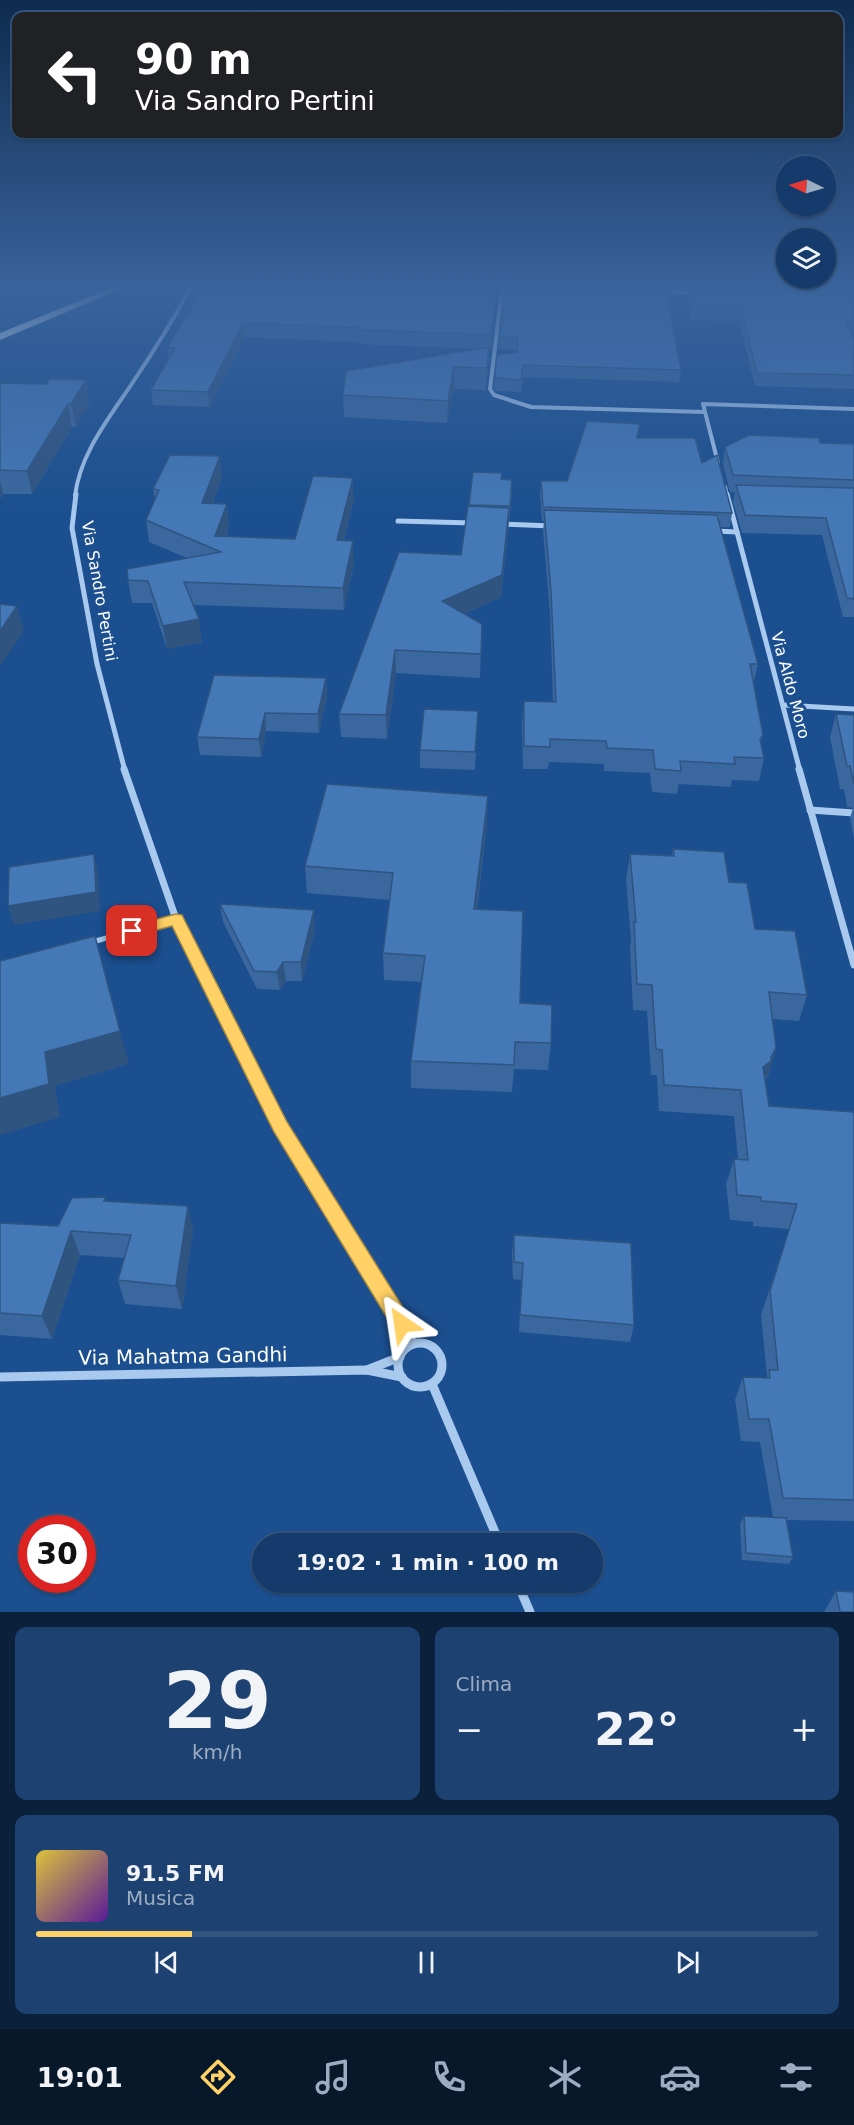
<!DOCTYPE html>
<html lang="it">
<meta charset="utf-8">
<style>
body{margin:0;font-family:"DejaVu Sans",sans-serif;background:#1d4271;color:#f1f3f6;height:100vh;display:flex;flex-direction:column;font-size:22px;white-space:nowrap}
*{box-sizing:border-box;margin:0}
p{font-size:20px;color:#9dadc1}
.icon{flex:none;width:33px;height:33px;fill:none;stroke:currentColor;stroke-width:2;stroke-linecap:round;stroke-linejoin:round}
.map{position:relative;height:1612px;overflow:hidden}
.side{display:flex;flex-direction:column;gap:15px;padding:15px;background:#0b203b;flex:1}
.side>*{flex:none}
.top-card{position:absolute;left:12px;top:12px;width:831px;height:126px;border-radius:12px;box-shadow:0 2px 4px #0004,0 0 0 2px #33557e;background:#202124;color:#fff;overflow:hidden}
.needle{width:39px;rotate:275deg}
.controls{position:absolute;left:776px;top:156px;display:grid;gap:12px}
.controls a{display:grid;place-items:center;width:60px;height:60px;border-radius:50%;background:#143b6b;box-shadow:0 2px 4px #0004,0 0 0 2px #33557e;font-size:30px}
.speed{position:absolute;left:18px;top:1515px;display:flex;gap:12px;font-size:30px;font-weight:700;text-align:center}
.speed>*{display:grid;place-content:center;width:78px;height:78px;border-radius:50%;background:#143b6b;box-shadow:0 2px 4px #0004,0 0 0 2px #33557e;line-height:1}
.speed .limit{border:9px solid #d22;background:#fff;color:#111}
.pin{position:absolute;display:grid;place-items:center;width:51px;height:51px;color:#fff;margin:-26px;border-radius:12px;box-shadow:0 3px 9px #0006}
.me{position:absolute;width:66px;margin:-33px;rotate:328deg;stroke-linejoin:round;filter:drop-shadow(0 0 4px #0008)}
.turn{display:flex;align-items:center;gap:21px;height:126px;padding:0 24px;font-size:27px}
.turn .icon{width:78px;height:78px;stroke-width:2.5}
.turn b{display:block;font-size:42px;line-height:51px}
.big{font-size:45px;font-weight:800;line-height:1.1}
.side .widget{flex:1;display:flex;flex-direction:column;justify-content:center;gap:9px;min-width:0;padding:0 21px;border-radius:12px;background:#1d4271}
.side .dial{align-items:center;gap:0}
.dial b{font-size:78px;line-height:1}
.song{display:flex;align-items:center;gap:18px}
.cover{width:72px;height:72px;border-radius:9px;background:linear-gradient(135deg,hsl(50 70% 55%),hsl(270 70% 35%))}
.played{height:6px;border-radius:3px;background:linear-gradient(90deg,#ffd166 20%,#33557e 20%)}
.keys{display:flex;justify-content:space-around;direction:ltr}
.heat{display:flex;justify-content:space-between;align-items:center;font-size:33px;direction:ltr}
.side .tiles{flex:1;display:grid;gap:15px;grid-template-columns:1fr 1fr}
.widget:last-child{grid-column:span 2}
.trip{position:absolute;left:252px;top:1533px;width:351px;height:60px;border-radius:30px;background:#143b6b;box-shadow:0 2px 4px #0004,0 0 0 2px #33557e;font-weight:800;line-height:60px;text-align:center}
.menu{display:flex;height:96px;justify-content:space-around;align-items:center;background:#08182b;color:#9dadc1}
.menu .icon{width:42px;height:42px}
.menu .on{color:#ffd166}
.menu b{font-size:27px;color:#f1f3f6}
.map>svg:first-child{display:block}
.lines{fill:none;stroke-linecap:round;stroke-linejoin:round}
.service{stroke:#a9c9ee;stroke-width:5}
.minor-far3{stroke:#a9c9ee;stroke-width:4}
.minor-far2{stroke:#a9c9ee;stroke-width:5}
.minor-far1{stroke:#a9c9ee;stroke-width:7}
.minor{stroke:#a9c9ee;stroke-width:9}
.trunk{fill:#f8faff;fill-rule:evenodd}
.wall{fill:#3a679d}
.shaded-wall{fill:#305480}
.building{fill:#4478b7;stroke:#305480;stroke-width:1.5}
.route{fill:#ffd166;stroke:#a68842;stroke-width:1.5}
.labels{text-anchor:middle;stroke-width:6;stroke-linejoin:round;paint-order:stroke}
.street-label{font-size:16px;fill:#fff;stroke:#1b4f8f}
.near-street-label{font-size:20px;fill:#fff;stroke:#1b4f8f}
</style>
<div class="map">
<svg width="854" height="1612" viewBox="0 0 854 1612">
<rect width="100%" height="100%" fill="#1b4f8f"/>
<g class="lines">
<!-- service -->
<path class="service" d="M92,942L176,919"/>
<!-- minor-far3 -->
<g class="minor-far3">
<path d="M502,289L490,389L494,395L531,407L704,412"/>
<path d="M659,292L694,293"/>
<path d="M718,463L703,404L854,409"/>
<path d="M725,487L727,496"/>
<path d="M75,496C80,453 110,417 133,382C154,351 173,320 191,287"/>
</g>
<!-- minor-far2 -->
<g class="minor-far2">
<path d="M76,494L72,528L97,664L125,771"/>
<path d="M727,494L800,771"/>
<path d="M398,521L473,523"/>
<path d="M501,524L551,526"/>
<path d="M714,531L737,532"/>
<path d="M783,705L854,709"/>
</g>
<!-- minor-far1 -->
<g class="minor-far1">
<path d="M124,769L176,919L284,1134"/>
<path d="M799,769L854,965"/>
<path d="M810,810L854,813"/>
</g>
<!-- minor -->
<g class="minor">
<path d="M283,1132L414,1344"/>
<circle cx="420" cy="1365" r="22"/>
<path d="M367,1370L400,1357"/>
<path d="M0,1377L367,1370L402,1377"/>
<path d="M432,1384L500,1544"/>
<path d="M517,1582L530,1612"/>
</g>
<!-- trunk -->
<path class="trunk" d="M113,287H126L0,340V333Z"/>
</g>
<!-- wall -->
<g class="wall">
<path d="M203,287L497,292L491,349H489L486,390L454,389L447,423L344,417L343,395L482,349L359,344V342L245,337L209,407L153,405L151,390L169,359L167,348Z"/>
<path d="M686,287H845L854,298V333H851L854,340V389L755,386L739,321L691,320L688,297L689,288H687Z"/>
<path d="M555,290L681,370L679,382L523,377L521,392L496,391L494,388L495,376L517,352V350L499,349V337Z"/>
<path d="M0,383L90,402L76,427H72L32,494H3L0,499Z"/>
<path d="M638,438L702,463L732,513L730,527H720L758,664L753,685L763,735L761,742L764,758L759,781L732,780L731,787L679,784L677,794L652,792L650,773L604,771V764L549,762L548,769H523L522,724L524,701L553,702L550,614L543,531L544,521H542L540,494L541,481H567Z"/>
<path d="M820,443L854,444V617H843L822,535L742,533L733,502L735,492H730L723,464L725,447Z"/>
<path d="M473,472L501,479L512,493L501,597L464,614L482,624L480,678L396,673L387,739L341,737L339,714L461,555Z"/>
<path d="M222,477L213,503L227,504L229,526L226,537L295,539L354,499L344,540L354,563L344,610L193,605L202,642L167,649L152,603H132L128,580L187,558L149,542L146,520L155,499L153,489Z"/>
<path d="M326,678L327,696L319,733L266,731L261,757L200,755L197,737Z"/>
<path d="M478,711L475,770L420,768V750Z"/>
<path d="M836,714L854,715V839L850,818L853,808L847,807L844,789H840L830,737Z"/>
<path d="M487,823L477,909L520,1003L551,1043L548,1070L514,1069L512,1092L411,1088V1061L422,982L384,980L383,953L390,900L307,893L305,866Z"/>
<path d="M673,849L729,882L755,929L807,995L799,1021L772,1019L776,1048L769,1074L765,1081L769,1106L854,1112V1521L787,1520L793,1557L789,1564L742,1560L740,1524L744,1516L773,1517L760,1442L741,1441L735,1400L743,1377L766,1378L767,1376L761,1315L789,1229L753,1226V1222L730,1220L726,1184L734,1159H738L734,1116L659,1111L657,1075H651L647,1011L633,1010L630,948L631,940L626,880L630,854L672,855Z"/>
<path d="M220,904L315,929L302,981H286L280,990L257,989L223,922Z"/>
<path d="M106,1201L193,1230L182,1309L125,1304L118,1280L124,1258L80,1255L52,1339L0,1335V1223L58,1226Z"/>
<path d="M514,1235L634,1325L630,1342L519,1332L521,1280L513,1279L512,1253Z"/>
<path d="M836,1591L854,1612H824Z"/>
</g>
<!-- shaded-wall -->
<g class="shaded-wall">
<path d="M497,287V292L491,349V335Z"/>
<path d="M243,323L245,337L209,407L208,392Z"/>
<path d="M489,347L488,369L486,390L487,368Z"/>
<path d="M454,367V389L447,423L448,401Z"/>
<path d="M86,380L90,402L76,427L71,404Z"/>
<path d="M68,404L72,427L32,494L27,471Z"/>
<path d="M220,456L222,477L205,524L202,503Z"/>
<path d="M353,478L354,499L338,562L337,540Z"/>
<path d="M0,481L3,494L0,499Z"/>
<path d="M227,504L229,526L220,552L215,536Z"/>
<path d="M509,508L508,529L501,597L442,624V601Z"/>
<path d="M353,541L354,563L344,610L343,588Z"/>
<path d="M17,606L24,631L0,666V631Z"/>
<path d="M199,619L202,642L167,649L163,626Z"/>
<path d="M395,650L396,673L387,739L386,715Z"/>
<path d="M326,678L327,696L319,733L318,714Z"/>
<path d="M265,713L266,731L261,757L259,739Z"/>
<path d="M488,796L487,823L473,935L474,909Z"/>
<path d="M94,854L98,873L100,911L14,925L8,906Z"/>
<path d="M314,910L315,929L302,981L301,962Z"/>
<path d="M283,962L286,981L280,990L277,972Z"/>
<path d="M120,1031L129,1064L55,1086L60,1117L0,1135V1098L45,1052Z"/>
<path d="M776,1048L769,1074L766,1077L764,1087L763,1067Z"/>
<path d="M188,1206L193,1230L182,1309L176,1286Z"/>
<path d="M71,1231L80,1255L52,1339L42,1316Z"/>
</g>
<!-- building -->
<g class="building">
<path d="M203,287H497L491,335L359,330L360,328L243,323L208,392L151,390L175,348H167Z"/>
<path d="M505,287H555V290L666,291L681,370L523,365L521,380L497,378L495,376L497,355L518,352L517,338L499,337Z"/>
<path d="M690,287H850L854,298V320H846L854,340V375L757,373L741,308L693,307Z"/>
<path d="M489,347L487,368L454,367L448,401L343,395L346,371Z"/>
<path d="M49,379L86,380L71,404H68L27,471L0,470V383L47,384Z"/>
<path d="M587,421L640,424L637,438H695L702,463L717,455L732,513L543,507L541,481H567Z"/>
<path d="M749,435L819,438L820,443L854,444V480L733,475L725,447Z"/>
<path d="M170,455L220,456L202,503L227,504L215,536L295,539L313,476L353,478L337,540L353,541L343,588L184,582L199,619L163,626L148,581L128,580L127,569L221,552L146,520L159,490L153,489Z"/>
<path d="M473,472L502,473L501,479L512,480L510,506L469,505Z"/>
<path d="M736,485L854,488V599L847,598L826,518L745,515Z"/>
<path d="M468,506L509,508L502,575L442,601L482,624L481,654L395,650L386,715L339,714L399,552L461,555Z"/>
<path d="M544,510L717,515L758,664H750L763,735L760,739L764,758L734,757L735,764L680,761L681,771L655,769L653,750L607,748L606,741L550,739V747L524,746V701L556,702L551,592Z"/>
<path d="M0,604L17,606L0,631Z"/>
<path d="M214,675L326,678L318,714L265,713L259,739L197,737Z"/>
<path d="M424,709L478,711L475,752L420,750Z"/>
<path d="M836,714L854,715V784L850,766H847Z"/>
<path d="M327,784L488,796L474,909L523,911L520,1003L552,1005L551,1043L515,1042L514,1065L411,1061L425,956L383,953L393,873L305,866Z"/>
<path d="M673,849L724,852L729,882L747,883L755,929L795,931L807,995L769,992L776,1048L771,1057V1061L763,1067L769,1106L854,1112V1500L783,1498L769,1419H749L743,1377L770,1378L769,1370H778L770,1291L797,1204L761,1201V1197L737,1195L734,1159L748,1160L741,1090L664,1085L662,1050L656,1049L652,985L637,984L634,922H636L630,854L674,856Z"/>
<path d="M94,854L96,892L8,906L9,867Z"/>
<path d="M220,904L314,910L301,962H283L277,972L254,971Z"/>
<path d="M95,936L120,1031L45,1052L49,1084L0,1098V961Z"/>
<path d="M105,1197L104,1201L188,1206L176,1286L118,1280L131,1235L71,1231L42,1316L0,1313V1223L58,1226L72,1198Z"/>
<path d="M514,1235L631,1243L634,1325L520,1315L523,1263L514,1262Z"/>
<path d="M744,1516L786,1518L793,1557L746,1553Z"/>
<path d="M836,1591L854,1592V1612H840Z"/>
</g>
<!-- sky -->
<linearGradient id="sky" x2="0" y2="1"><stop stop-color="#0f2b4f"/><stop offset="0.56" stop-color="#39639b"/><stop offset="1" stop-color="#39639b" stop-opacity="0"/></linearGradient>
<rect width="854" height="513" fill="url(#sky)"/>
<!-- route -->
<path class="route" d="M176,914L182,915L184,919L287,1122L409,1317L411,1324L409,1331L402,1334L395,1331L274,1132L172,926L132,937L127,935L125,931L127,927Z"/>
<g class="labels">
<!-- street labels -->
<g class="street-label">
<text transform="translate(100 591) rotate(80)" y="6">Via Sandro Pertini</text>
<text transform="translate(791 685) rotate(75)" y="6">Via Aldo Moro</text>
</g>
<!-- near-street labels -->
<g class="near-street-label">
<text transform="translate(183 1356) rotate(-1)" y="7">Via Mahatma Gandhi</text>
</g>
</g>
</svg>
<div class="controls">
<a><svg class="needle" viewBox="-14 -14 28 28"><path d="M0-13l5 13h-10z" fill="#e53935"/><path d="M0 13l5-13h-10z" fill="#9dadc1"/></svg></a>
<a><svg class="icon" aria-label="layers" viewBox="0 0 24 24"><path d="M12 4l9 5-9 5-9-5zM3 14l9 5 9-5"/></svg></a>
</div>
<div class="speed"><div class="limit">30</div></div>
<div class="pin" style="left:132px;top:931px;background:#d93025"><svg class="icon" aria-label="arrive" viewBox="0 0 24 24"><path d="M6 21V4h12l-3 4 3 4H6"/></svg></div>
<svg class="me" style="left:402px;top:1324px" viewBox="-20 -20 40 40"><path d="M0-17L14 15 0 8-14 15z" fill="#ffd166" stroke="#fff" stroke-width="4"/></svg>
<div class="trip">19:02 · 1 min · 100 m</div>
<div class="top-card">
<div class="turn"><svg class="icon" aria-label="left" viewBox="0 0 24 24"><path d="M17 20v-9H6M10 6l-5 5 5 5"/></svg><div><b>90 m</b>Via Sandro Pertini</div></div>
</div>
</div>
<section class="side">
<div class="tiles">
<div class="widget dial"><b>29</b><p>km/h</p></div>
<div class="widget"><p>Clima</p>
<div class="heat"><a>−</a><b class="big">22°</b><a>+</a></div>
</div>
<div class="widget">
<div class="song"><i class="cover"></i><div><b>91.5 FM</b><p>Musica</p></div></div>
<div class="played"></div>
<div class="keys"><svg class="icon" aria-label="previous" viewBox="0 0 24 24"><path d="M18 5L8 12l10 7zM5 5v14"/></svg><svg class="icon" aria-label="pause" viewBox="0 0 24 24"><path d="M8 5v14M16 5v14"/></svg><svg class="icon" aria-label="next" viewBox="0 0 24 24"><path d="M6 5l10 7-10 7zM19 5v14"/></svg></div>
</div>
</div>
</section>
<nav class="menu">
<b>19:01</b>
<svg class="icon on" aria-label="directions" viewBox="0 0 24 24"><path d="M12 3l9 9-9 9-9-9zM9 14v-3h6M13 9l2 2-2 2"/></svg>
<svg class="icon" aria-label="music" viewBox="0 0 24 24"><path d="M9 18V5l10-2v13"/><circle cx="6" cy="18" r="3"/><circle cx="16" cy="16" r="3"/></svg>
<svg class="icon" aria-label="phone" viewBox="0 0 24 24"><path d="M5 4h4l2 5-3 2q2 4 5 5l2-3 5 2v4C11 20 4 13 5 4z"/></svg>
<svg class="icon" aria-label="climate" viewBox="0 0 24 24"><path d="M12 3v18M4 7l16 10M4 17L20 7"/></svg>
<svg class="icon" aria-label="car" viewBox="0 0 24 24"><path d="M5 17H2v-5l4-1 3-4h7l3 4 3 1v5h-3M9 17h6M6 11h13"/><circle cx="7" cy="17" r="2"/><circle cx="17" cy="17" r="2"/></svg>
<svg class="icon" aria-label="filters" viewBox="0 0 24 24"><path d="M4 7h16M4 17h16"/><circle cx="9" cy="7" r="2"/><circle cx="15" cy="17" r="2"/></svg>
</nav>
